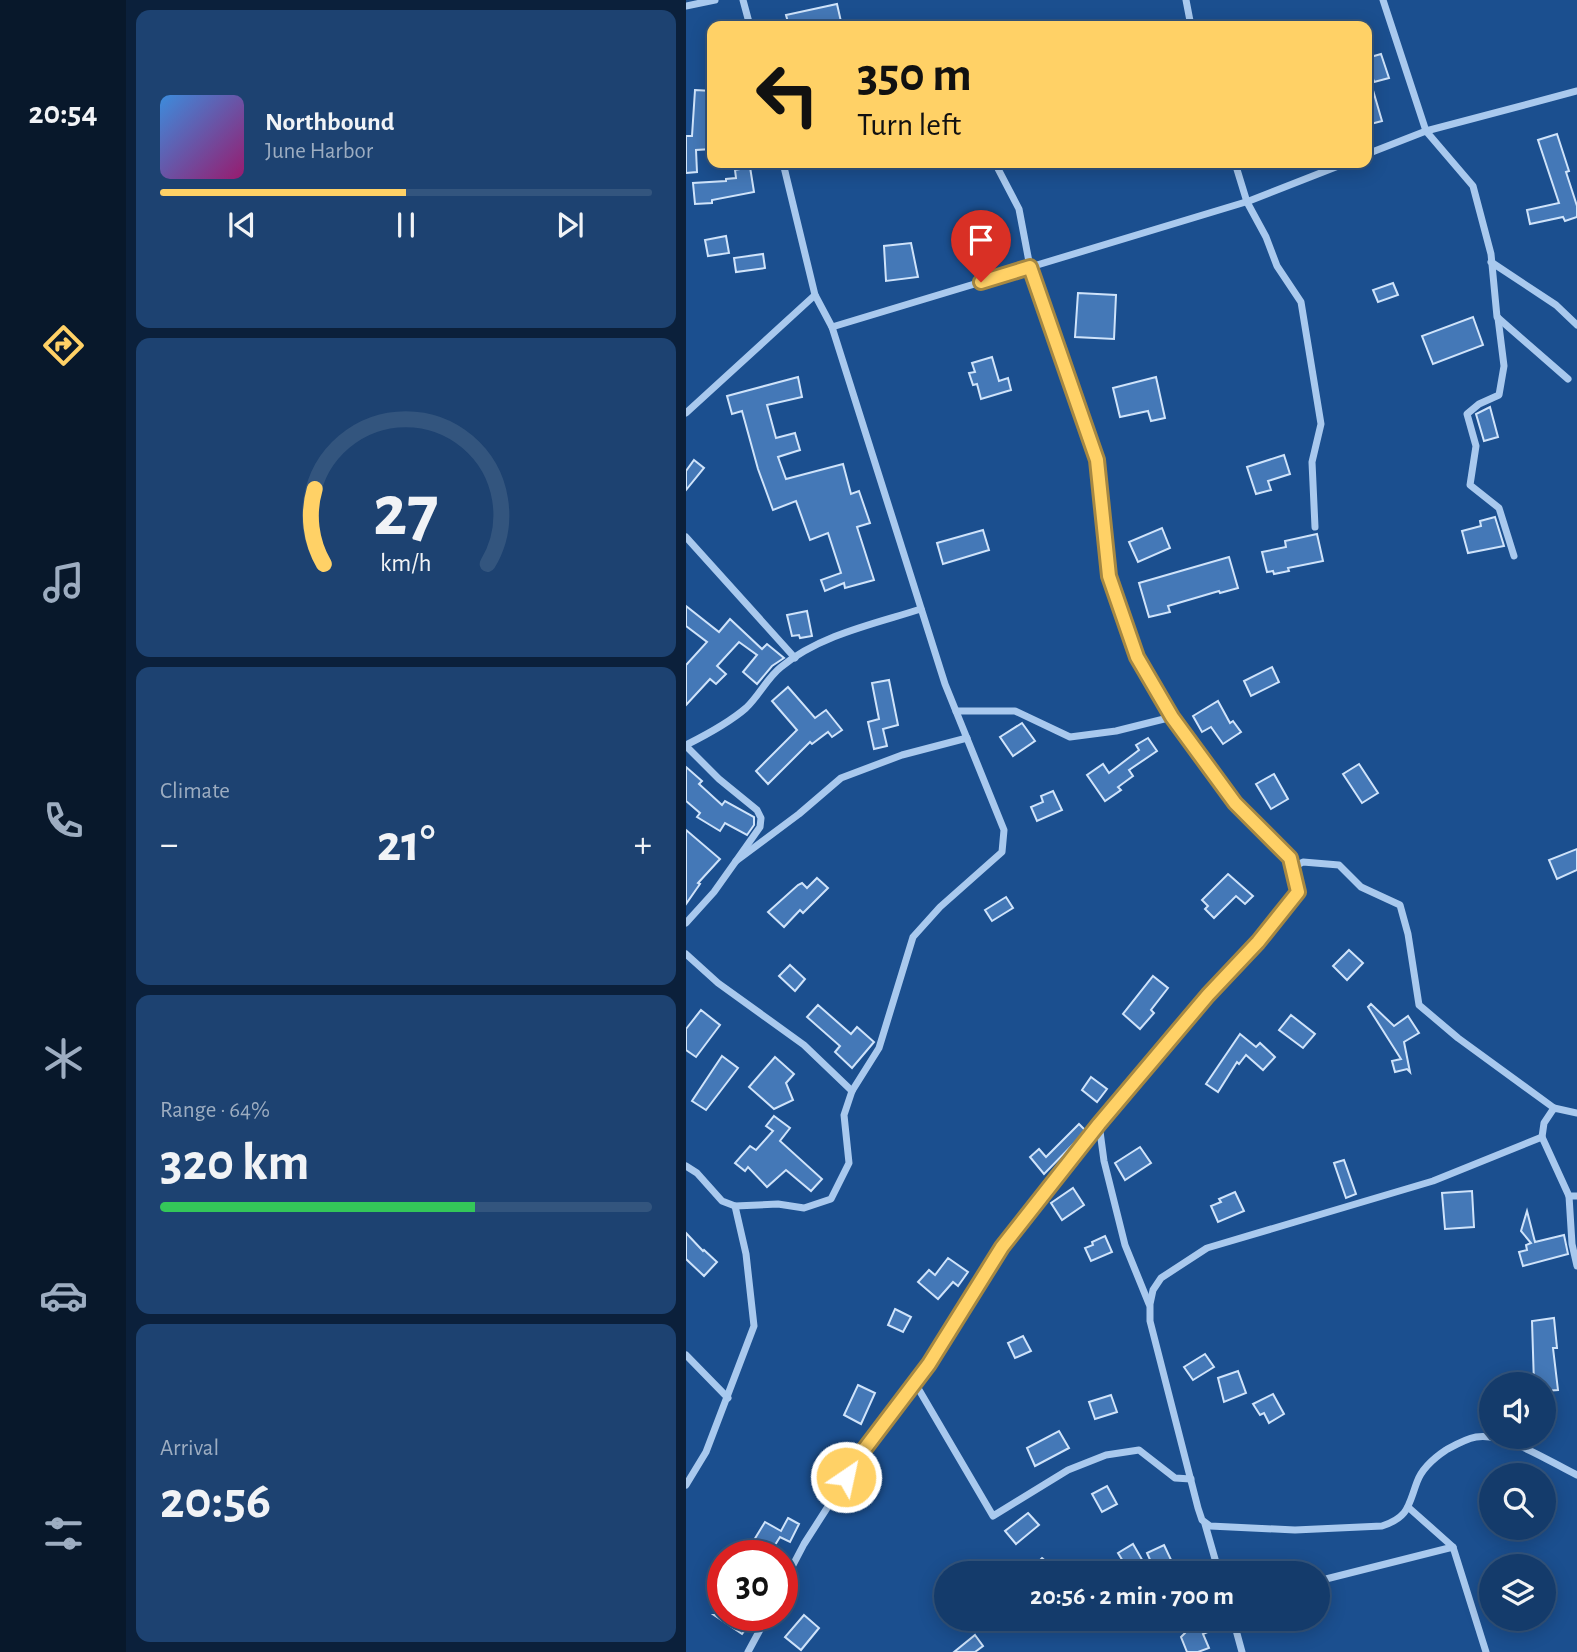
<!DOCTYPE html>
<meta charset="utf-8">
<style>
body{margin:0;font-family:"Alegreya Sans",sans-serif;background:#1d4271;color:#f1f3f6;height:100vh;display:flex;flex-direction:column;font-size:26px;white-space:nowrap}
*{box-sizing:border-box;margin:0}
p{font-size:23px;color:#9dadc1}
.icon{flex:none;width:38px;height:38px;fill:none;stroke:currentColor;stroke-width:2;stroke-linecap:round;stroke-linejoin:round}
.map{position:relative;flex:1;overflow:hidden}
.side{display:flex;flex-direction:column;gap:10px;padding:10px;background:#0b203b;width:560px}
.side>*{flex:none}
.top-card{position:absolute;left:21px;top:21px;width:665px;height:147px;border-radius:14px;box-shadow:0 4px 18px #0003,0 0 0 2px #33557e;background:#ffd166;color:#111;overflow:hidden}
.controls{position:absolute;left:793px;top:1372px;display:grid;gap:14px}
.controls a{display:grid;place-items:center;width:77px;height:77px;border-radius:50%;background:#143b6b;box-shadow:0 4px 18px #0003,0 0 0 2px #33557e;font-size:35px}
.speed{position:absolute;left:21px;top:1540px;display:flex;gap:14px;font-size:35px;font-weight:700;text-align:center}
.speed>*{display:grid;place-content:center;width:91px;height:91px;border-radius:50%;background:#143b6b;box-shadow:0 4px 18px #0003,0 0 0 2px #33557e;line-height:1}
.speed .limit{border:10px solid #d22;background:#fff;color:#111}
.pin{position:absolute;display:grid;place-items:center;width:60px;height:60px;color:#fff;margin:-72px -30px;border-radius:50% 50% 50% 0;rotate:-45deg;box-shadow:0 0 7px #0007}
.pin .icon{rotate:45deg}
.me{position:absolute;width:77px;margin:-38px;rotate:34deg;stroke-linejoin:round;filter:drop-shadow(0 0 5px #0008)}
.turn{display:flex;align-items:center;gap:24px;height:147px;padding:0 35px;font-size:32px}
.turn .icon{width:91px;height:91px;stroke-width:2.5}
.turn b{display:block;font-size:49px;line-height:60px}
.big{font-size:52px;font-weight:600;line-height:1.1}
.side .tile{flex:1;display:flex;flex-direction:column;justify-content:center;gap:10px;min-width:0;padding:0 24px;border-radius:14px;background:#1d4271}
.side .dial{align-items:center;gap:0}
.dial svg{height:182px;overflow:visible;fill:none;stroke:#33557e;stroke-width:7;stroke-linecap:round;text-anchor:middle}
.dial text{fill:#f1f3f6;stroke:none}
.song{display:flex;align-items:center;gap:21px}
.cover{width:84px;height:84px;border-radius:10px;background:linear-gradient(135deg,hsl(210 70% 55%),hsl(320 70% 35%))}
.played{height:7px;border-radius:4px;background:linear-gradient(90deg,#ffd166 50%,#33557e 50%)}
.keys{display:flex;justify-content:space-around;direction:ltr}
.heat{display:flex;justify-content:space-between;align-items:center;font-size:38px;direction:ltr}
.charge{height:10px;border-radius:5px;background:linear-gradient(90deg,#34c759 64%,#33557e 0)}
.trip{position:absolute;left:248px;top:1561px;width:396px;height:70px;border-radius:35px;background:#143b6b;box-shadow:0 4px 18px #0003,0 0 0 2px #33557e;font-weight:600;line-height:70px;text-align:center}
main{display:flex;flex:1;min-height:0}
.menu{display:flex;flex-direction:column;width:126px;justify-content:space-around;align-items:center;background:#08182b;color:#9dadc1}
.menu .icon{width:49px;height:49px}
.menu .current{color:#ffd166}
.menu b{font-size:32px;color:#f1f3f6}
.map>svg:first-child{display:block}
.building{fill:#4478b7;stroke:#cfe3fa;stroke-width:2}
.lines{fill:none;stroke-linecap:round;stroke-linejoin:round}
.minor{stroke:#a9c9ee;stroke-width:7}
.route-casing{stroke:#a68842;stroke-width:18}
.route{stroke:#ffd166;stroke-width:12}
</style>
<main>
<nav class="menu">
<b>20:54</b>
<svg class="icon current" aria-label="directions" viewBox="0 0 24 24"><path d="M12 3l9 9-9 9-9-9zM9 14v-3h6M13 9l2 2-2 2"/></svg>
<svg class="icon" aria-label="music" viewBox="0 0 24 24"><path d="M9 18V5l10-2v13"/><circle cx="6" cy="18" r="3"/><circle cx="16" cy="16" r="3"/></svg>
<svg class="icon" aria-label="phone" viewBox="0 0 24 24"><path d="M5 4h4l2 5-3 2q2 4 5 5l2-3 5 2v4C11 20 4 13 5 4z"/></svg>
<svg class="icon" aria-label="climate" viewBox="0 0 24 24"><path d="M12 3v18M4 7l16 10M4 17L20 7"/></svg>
<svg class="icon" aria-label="car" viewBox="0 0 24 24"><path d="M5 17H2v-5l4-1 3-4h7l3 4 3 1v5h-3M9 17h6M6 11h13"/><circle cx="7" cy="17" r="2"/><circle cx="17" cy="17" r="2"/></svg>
<svg class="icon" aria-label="filters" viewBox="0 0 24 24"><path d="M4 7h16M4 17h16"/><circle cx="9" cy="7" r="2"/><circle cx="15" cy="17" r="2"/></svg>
</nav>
<section class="side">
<div class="tile">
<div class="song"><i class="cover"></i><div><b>Northbound</b><p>June Harbor</p></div></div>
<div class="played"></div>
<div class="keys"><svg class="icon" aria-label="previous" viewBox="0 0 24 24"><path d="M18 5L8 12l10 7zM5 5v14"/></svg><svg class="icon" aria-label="pause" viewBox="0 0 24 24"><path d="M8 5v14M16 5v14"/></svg><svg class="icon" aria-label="next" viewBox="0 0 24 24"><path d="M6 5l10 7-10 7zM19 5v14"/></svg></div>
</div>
<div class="tile dial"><svg viewBox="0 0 100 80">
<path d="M14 69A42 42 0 1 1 86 69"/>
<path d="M14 69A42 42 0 0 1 10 36" stroke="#ffd166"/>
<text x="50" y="56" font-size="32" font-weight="700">27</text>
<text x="50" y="72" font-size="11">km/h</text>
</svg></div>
<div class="tile"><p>Climate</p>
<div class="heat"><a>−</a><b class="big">21°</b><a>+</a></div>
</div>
<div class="tile"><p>Range · 64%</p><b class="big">320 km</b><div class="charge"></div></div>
<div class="tile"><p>Arrival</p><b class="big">20:56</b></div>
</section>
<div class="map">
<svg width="891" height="1652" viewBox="0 0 891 1652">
<rect width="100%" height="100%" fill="#1b4f8f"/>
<!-- building -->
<g class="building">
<path d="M151,4L156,26H103L100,15Z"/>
<path d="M695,54L703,78L688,82L681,58Z"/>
<path d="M684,80L696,121L681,125V81Z"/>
<path d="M9,90L26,91V149L10,150L11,172L0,173V136H6Z"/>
<path d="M871,134L883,171L880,172L891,206V217L879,221L877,217L844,224L841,210L873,203L852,140Z"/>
<path d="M64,167L68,192L26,200V203L9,204L7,183L40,181V179L50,178L49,170Z"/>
<path d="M40,236L43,253L22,256L19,240Z"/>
<path d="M225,243L232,277L200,281L198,246Z"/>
<path d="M77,254L79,268L50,272L48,258Z"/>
<path d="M707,283L712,295L692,302L687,290Z"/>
<path d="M392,293L430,295L428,339L389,337Z"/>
<path d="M787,317L797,345L747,364L736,336Z"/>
<path d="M306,357L313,381L322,378L325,390L295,399L291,384L287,385L283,373L289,372L286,363Z"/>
<path d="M112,377L116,397L81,405L90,438L109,433L114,450L92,457L100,479L157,464L165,494L173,491L184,523L171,527L188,580L159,588L158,583L139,591L135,580L155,573L142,533L124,540L110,501L87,510L72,469L56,411L46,414L41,396Z"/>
<path d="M470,377L479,418L465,421L462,411L434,417L427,388Z"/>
<path d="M804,407L812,437L798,441L790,414Z"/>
<path d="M598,455L604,474L582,481L585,490L570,494L561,467Z"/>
<path d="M8,460L18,468L0,490V471Z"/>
<path d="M809,517L818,546L782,553L776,531L795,526L794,521Z"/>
<path d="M476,528L484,548L452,562L443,542Z"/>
<path d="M297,530L303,550L257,564L251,543Z"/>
<path d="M631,534L637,561L602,568L603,571L588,574L587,571L581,572L576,552L600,547L599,541Z"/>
<path d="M543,557L552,588L534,593L533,591L482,606L484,612L463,617L453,583Z"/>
<path d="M0,606L33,632L44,619L76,649L81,644L98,658L86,666L71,684L57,672L71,655L53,642L31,666L40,674L30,684L24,679L0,705V665L21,642L0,626Z"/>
<path d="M121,611L126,636L114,638L113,635L106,636L101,615Z"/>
<path d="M586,667L593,682L565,696L558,681Z"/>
<path d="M203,680L212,725L197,729L201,746L188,749L182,722L193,719L186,683Z"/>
<path d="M102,687L129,718L140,710L156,730L146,737L142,732L126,744L124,742L82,784L70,771L111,730L86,701Z"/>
<path d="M532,701L544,723L547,721L555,732L537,744L525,727L516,732L507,716Z"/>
<path d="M336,723L349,741L327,756L314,737Z"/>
<path d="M462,738L471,751L443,770L447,776L432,787L435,790L419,801L401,775L417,764L423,773L453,750L450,745Z"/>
<path d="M673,764L692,793L676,803L657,774Z"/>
<path d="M0,767L16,781L13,784L36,805L39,801L68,817V825L61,835L39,823L34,831L11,817L14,813L0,801Z"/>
<path d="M588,774L602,799L585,809L570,784Z"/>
<path d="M367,791L376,810L351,821L345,807L357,802L355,796Z"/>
<path d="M0,830L34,859L12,883L14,884L0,904Z"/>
<path d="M891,849V870L871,879L863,860Z"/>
<path d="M542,874L567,896L559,904L550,896L528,918L519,909L522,906L516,900Z"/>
<path d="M131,878L142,888L117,913L114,910L98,927L82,912L112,885L116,883L121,888Z"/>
<path d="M320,897L327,908L306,921L299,910Z"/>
<path d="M663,950L677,963L661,980L647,966Z"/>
<path d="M104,965L119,979L109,991L93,976Z"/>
<path d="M467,976L482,988L465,1010L468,1013L454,1029L437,1014Z"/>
<path d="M685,1004L708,1026L722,1016L733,1033L718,1042L724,1072L721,1069L709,1072L706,1061L715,1059L682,1007Z"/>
<path d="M132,1005L165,1034L171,1027L188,1042L166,1068L149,1052L154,1046L121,1017Z"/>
<path d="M15,1010L34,1025L10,1057L0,1050V1029Z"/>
<path d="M605,1015L629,1034L617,1048L593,1030Z"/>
<path d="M554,1034L570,1047L574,1043L589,1057L577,1070L560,1055L553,1064L551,1062L532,1092L520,1084Z"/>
<path d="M36,1056L52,1068L20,1110L6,1101Z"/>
<path d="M89,1057L108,1074L100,1083L107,1100L88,1109L63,1087Z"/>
<path d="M405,1077L421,1089L411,1102L396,1090Z"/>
<path d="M88,1116L104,1128L94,1141L136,1179L125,1191L100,1170L81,1187L62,1167L59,1171L49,1163L64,1146L70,1150L87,1131L80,1126Z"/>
<path d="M393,1124L400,1131L358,1174L344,1157L353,1149L360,1157Z"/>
<path d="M454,1147L465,1163L439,1180L429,1163Z"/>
<path d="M658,1160L670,1194L660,1198L648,1163Z"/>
<path d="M387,1188L398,1205L376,1220L365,1203Z"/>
<path d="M786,1191L788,1227L759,1229L756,1193Z"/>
<path d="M549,1192L558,1211L532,1222L525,1206L535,1202L533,1199Z"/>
<path d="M841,1211L849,1242L878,1235L882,1254L837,1266L833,1252L841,1250L840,1245L845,1243L835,1231Z"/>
<path d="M0,1233L17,1251L18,1250L31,1262L18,1276L0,1259Z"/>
<path d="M419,1236L426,1252L405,1261L399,1248L407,1245L406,1242Z"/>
<path d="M262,1258L282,1272L272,1286L267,1282L252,1299L232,1282L243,1270L249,1275Z"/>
<path d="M209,1309L225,1317L217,1332L202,1325Z"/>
<path d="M868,1318L871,1348H867L872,1390L858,1391V1384H848L846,1321Z"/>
<path d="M337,1336L345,1351L329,1358L322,1343Z"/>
<path d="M519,1354L528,1367L507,1380L498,1367Z"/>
<path d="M552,1371L560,1393L538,1402L532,1378Z"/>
<path d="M172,1385L189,1393L175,1424L158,1415Z"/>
<path d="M587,1394L598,1414L583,1423L578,1413L574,1415L567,1404Z"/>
<path d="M425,1395L431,1412L409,1419L403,1402Z"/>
<path d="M373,1431L383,1448L349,1466L341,1448Z"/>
<path d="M421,1486L431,1504L416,1512L406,1494Z"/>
<path d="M342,1513L353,1525L330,1544L319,1531Z"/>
<path d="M102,1518L113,1524L104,1542L94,1537L82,1556L65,1545L79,1522L95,1531Z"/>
<path d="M447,1544L458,1563L443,1571L432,1553Z"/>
<path d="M478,1545L487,1564L470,1573L461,1553Z"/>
<path d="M356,1558L373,1573H341Z"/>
<path d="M28,1615H53L64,1623L56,1634Z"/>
<path d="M118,1615L133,1628L115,1650L99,1637Z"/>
<path d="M514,1619H519L524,1631L517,1634L523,1648L512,1652H501L495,1637L499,1633L496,1627Z"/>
<path d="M289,1635L297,1646L289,1652H268Z"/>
</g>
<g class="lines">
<!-- minor -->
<g class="minor">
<path d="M57,0L64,26"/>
<path d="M500,0L505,26"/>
<path d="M697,0L740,131L787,186L805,254L811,317L882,379"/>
<path d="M0,6L29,0"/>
<path d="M681,154L740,131L891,91"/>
<path d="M309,163L333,209L344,267L411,460L423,576L451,657L486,717"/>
<path d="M549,163L561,202L580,237L591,266L615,302L635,424L626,462L629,527"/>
<path d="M805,262L870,305L891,325"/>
<path d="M812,318L818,366L813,395L793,404L781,414L790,446L784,485L813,508L828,556"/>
<path d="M146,327L563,201L660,163"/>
<path d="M0,413L129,295"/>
<path d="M0,537L109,658"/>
<path d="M0,745C18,736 45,721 60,708C73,696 81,678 95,667C134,635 188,624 235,609"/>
<path d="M0,746L33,779L71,810L75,818L74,827L50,861L28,892L0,923"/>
<path d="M50,861L113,814L155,778L216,755L281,738"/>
<path d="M606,868L617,862L653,865L675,887L714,905L722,934L733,1005L772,1038L868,1108"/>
<path d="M0,954L32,983L118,1045L166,1091"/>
<path d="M413,1124L418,1161L439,1245L463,1304"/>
<path d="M856,1137L858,1123L868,1108L891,1113"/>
<path d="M0,1166L11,1173L36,1201L49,1206L92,1204L118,1208L145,1199L163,1163L158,1115L166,1091L193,1048L227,937L254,907L316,852L318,830L259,684L146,327L129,295L97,163"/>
<path d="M883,1196L886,1244L891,1266"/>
<path d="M891,1196H883L856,1137L747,1181L521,1248L475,1278L467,1290L464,1304V1321L512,1508L516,1520L524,1526L609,1530L696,1526C723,1517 722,1506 731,1482C736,1468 748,1458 760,1450C769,1445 779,1439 790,1437C819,1432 864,1462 891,1475"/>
<path d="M0,1355L42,1398"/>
<path d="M229,1383L307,1516L382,1470L420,1455L453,1450L489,1478L505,1479"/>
<path d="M0,1485L20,1452L68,1326L60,1254L49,1206"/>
<path d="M722,1507L767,1547"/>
<path d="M519,1524L533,1573"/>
<path d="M632,1581L767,1547L800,1652"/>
<path d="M96,1586L118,1544L175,1455L244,1364L316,1247L413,1124L522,995L572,942L612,892L604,857L549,803L486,717L430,731L384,737L329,711H270"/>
<path d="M547,1619L556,1652"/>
<path d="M62,1652L82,1615"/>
</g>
</g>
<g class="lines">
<!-- route casing -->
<g class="route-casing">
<path id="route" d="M160,1477L174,1455L243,1364L316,1247L413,1124L522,995L572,942L612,892L604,858L549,803L486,717L451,657L423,576L411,460L344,267L295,282"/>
</g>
<!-- route -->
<use href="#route" class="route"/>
</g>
</svg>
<div class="controls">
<a><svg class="icon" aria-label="sound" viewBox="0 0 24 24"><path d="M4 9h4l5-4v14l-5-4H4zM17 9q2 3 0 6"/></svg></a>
<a><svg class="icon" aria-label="search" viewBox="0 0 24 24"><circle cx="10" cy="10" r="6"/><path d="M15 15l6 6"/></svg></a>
<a><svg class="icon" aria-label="layers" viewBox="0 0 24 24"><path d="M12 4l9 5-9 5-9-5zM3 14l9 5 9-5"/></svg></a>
</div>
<div class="speed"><div class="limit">30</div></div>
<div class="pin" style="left:295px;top:282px;background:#d93025"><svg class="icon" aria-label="arrive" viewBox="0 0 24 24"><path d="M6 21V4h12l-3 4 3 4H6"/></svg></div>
<svg class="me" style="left:160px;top:1477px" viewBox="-20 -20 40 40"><circle r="17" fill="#ffd166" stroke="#fff" stroke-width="3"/><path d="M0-11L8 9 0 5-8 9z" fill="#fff"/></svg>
<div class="trip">20:56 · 2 min · 700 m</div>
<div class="top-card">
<div class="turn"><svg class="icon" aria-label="left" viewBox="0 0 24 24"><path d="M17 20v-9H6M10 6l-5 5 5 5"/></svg><div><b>350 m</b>Turn left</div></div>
</div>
</div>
</main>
